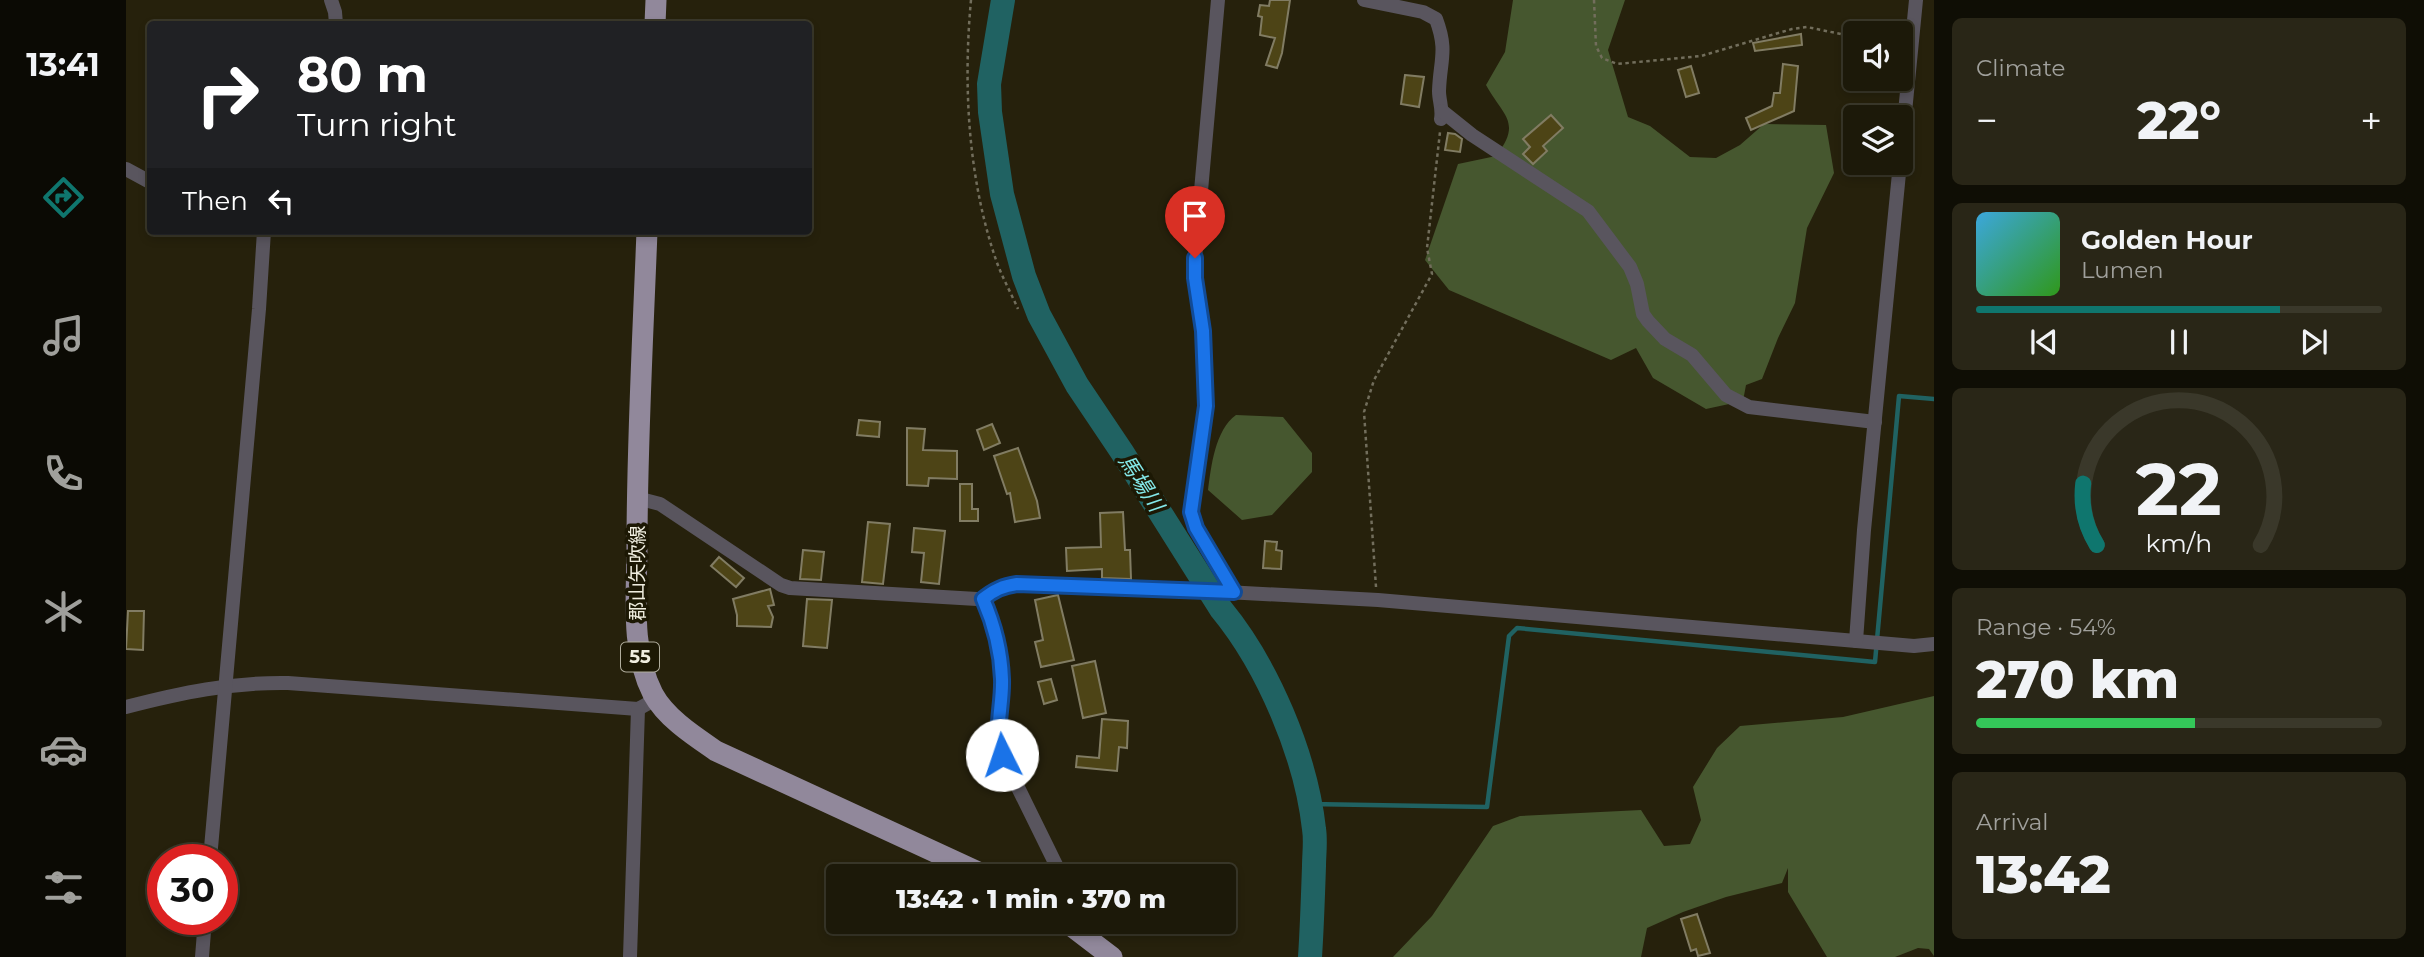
<!DOCTYPE html>
<meta charset="utf-8">
<style>
body{margin:0;font-family:Montserrat,"Noto Sans JP",sans-serif;background:#292617;color:#f1f3f6;height:100vh;display:flex;flex-direction:column;font-size:26px;white-space:nowrap}
*{box-sizing:border-box;margin:0}
p{font-size:23px;color:#a0a09c}
.icon{flex:none;width:38px;height:38px;fill:none;stroke:currentColor;stroke-width:2;stroke-linecap:round;stroke-linejoin:round}
.map{position:relative;flex:1;overflow:hidden}
.side{display:flex;flex-direction:column;gap:18px;padding:18px;background:#0f0e05;width:490px}
.side>*{flex:none}
.hud{position:absolute;left:21px;top:21px;width:665px;height:214px;border-radius:7px;box-shadow:0 4px 10px #0003,0 0 0 2px #3a382a;background:#202124;color:#fff;overflow:hidden}
.fabs{position:absolute;left:1717px;top:21px;display:grid;gap:14px}
.fabs a{display:grid;place-items:center;width:70px;height:70px;border-radius:7px;background:#1c1909;box-shadow:0 4px 10px #0003,0 0 0 2px #3a382a;font-size:35px}
.speed{position:absolute;left:21px;top:844px;display:flex;gap:14px;font-size:35px;font-weight:700;text-align:center}
.speed>*{display:grid;place-content:center;width:91px;height:91px;border-radius:50%;background:#1c1909;box-shadow:0 4px 10px #0003,0 0 0 2px #3a382a;line-height:1}
.speed .limit{border:10px solid #d22;background:#fff;color:#111}
.pin{position:absolute;display:grid;place-items:center;width:60px;height:60px;color:#fff;margin:-72px -30px;border-radius:50% 50% 50% 0;rotate:-45deg;box-shadow:0 0 7px #0007}
.pin .icon{rotate:45deg}
.me{position:absolute;width:77px;margin:-38px;rotate:356deg;stroke-linejoin:round;filter:drop-shadow(0 0 5px #0008)}
.turn{display:flex;align-items:center;gap:24px;height:147px;padding:0 35px;font-size:32px}
.turn .icon{width:91px;height:91px;stroke-width:2.5}
.turn b{display:block;font-size:49px;line-height:60px}
.then{display:flex;align-items:center;height:66px;padding:0 35px;background:#0003;gap:14px;font-size:26px}
.big{font-size:52px;font-weight:800;line-height:1.1}
.side .widget{flex:1;display:flex;flex-direction:column;justify-content:center;gap:10px;min-width:0;padding:0 24px;border-radius:10px;background:#292617}
.side .dial{align-items:center;gap:0}
.dial svg{height:182px;overflow:visible;fill:none;stroke:#3a382a;stroke-width:7;stroke-linecap:round;text-anchor:middle}
.dial text{fill:#f1f3f6;stroke:none}
.song{display:flex;align-items:center;gap:21px}
.cover{width:84px;height:84px;border-radius:10px;background:linear-gradient(135deg,hsl(200 70% 55%),hsl(110 70% 35%))}
.played{height:7px;border-radius:4px;background:linear-gradient(90deg,#0f766e 75%,#3a382a 75%)}
.keys{display:flex;justify-content:space-around;direction:ltr}
.heat{display:flex;justify-content:space-between;align-items:center;font-size:38px;direction:ltr}
.charge{height:10px;border-radius:5px;background:linear-gradient(90deg,#34c759 54%,#3a382a 0)}
.trip{position:absolute;left:700px;top:864px;width:410px;height:70px;border-radius:7px;background:#1c1909;box-shadow:0 4px 10px #0003,0 0 0 2px #3a382a;font-weight:800;line-height:70px;text-align:center}
main{display:flex;flex:1;min-height:0}
.tabs{display:flex;flex-direction:column;width:126px;justify-content:space-around;align-items:center;background:#0b0a04;color:#a0a09c}
.tabs .icon{width:49px;height:49px}
.tabs .on{color:#0f766e}
.tabs b{font-size:32px;color:#f1f3f6}
.map>svg:first-child{display:block}
.forest{fill:#46572f}
.lines{fill:none;stroke-linecap:round;stroke-linejoin:round}
.stream{stroke:#206262;stroke-width:4.5}
.river{stroke:#206262;stroke-width:24}
.building{fill:#4d4416;stroke:#817c63;stroke-width:2}
.path{stroke:#726e5c;stroke-width:2.5;stroke-dasharray:3.5 3.5;stroke-linecap:butt}
.street{stroke:#59555e;stroke-width:14}
.primary{stroke:#91889b;stroke-width:21}
.route-casing{stroke:#114b97;stroke-width:18}
.route{stroke:#1a73e8;stroke-width:12}
.labels{text-anchor:middle;stroke-width:7;stroke-linejoin:round;paint-order:stroke}
.shield{fill:#1c1804;stroke:#b0ad9d;stroke-width:2}
.shield-label{font-size:18px;font-weight:bold;fill:#efeddf}
.street-label{font-size:19px;fill:#efeddf;stroke:#1c1804}
.water-label{font-size:21px;font-style:italic;fill:#84e9ea;stroke:#1c1804}
</style>
<main>
<nav class="tabs">
<b>13:41</b>
<svg class="icon on" aria-label="directions" viewBox="0 0 24 24"><path d="M12 3l9 9-9 9-9-9zM9 14v-3h6M13 9l2 2-2 2"/></svg>
<svg class="icon" aria-label="music" viewBox="0 0 24 24"><path d="M9 18V5l10-2v13"/><circle cx="6" cy="18" r="3"/><circle cx="16" cy="16" r="3"/></svg>
<svg class="icon" aria-label="phone" viewBox="0 0 24 24"><path d="M5 4h4l2 5-3 2q2 4 5 5l2-3 5 2v4C11 20 4 13 5 4z"/></svg>
<svg class="icon" aria-label="climate" viewBox="0 0 24 24"><path d="M12 3v18M4 7l16 10M4 17L20 7"/></svg>
<svg class="icon" aria-label="car" viewBox="0 0 24 24"><path d="M5 17H2v-5l4-1 3-4h7l3 4 3 1v5h-3M9 17h6M6 11h13"/><circle cx="7" cy="17" r="2"/><circle cx="17" cy="17" r="2"/></svg>
<svg class="icon" aria-label="filters" viewBox="0 0 24 24"><path d="M4 7h16M4 17h16"/><circle cx="9" cy="7" r="2"/><circle cx="15" cy="17" r="2"/></svg>
</nav>
<div class="map">
<svg width="1808" height="957" viewBox="0 0 1808 957">
<rect width="100%" height="100%" fill="#26210c"/>
<!-- forest -->
<g class="forest">
<path d="M1387,0H1499L1482,50L1502,117L1524,126L1564,157L1590,158L1614,145L1638,124L1700,125L1708,173L1681,228L1669,303L1652,338L1636,379L1620,385L1617,401L1580,409L1527,378L1510,348L1485,360L1323,290L1299,260L1332,164L1370,156C1396,122 1378,117 1360,85L1379,52Z"/>
<path d="M1110,415L1157,417L1186,453V472L1146,515L1116,520L1082,490C1085,467 1089,430 1110,415Z"/>
<path d="M1808,696V956L1803,949L1792,948L1769,957H1701L1662,892V868L1656,883L1600,897L1557,912L1521,928L1515,957H1267L1306,916L1367,826L1394,816L1515,810L1538,846L1564,844L1575,820L1567,787L1591,748L1614,726L1717,717Z"/>
</g>
<g class="lines">
<!-- stream -->
<path class="stream" d="M1184,804L1361,807L1383,636L1391,628L1749,662L1773,396L1808,399"/>
<!-- river -->
<path class="river" d="M877,0L863,84L864,112L876,194L898,276L913,315L951,385L996,452L1095,609C1142,666 1180,756 1188,829C1190,841 1188,854 1188,866C1187,896 1186,927 1184,957"/>
</g>
<!-- building -->
<g class="building">
<path d="M1144,0H1164L1156,53L1151,68L1140,65L1149,38L1134,35L1136,17L1132,16L1134,5L1143,6Z"/>
<path d="M1675,34L1676,45L1629,51L1627,43Z"/>
<path d="M1657,64L1672,66L1668,111L1625,130L1620,118L1646,106L1648,93H1654Z"/>
<path d="M1565,66L1573,93L1560,97L1552,70Z"/>
<path d="M1279,75L1298,77L1293,107L1275,104Z"/>
<path d="M1425,115L1437,128L1417,146L1421,151L1407,164L1397,154L1404,147L1397,139Z"/>
<path d="M1322,133L1329,134L1336,139L1334,152L1319,150Z"/>
<path d="M733,420L754,422L753,437L731,435Z"/>
<path d="M866,424L874,443L858,450L851,430Z"/>
<path d="M781,428L799,429L797,450L831,451V479L803,478L802,486L781,485Z"/>
<path d="M892,448L911,501L914,518L889,522L884,493L881,494L868,456Z"/>
<path d="M834,484H846V509H852V521H834Z"/>
<path d="M997,512L999,550H1004L1005,579L976,578V569L941,571L940,548L975,547L974,513Z"/>
<path d="M742,522L764,524L757,584L736,582Z"/>
<path d="M788,528L819,531L813,584L795,582L798,553L786,552Z"/>
<path d="M1139,541L1151,542L1150,550L1156,551L1155,569L1137,568Z"/>
<path d="M677,550L698,552L695,580L674,579Z"/>
<path d="M593,557L618,578L610,587L585,566Z"/>
<path d="M644,589L648,605L642,606L647,617L645,627L611,626V615L607,599Z"/>
<path d="M932,595L948,660L915,667L909,642L917,640L909,600Z"/>
<path d="M681,599L706,600L701,648L677,646Z"/>
<path d="M2,611H18L17,650L0,649Z"/>
<path d="M969,661L980,713L957,718L946,666Z"/>
<path d="M925,679L931,700L918,704L912,682Z"/>
<path d="M976,719L1002,721L1001,748L993,747L991,771L950,767L951,756L973,758Z"/>
<path d="M1571,914L1584,953L1572,956L1570,949L1565,951L1555,919Z"/>
</g>
<g class="lines">
<!-- path -->
<g class="path">
<path d="M845,0C837,86 842,178 870,260C876,277 885,293 892,309"/>
<path d="M1468,0L1470,46L1476,58L1491,64L1575,56L1666,29L1681,27L1729,37"/>
<path d="M1250,587L1238,412L1248,380L1306,274L1301,248L1314,132"/>
</g>
<!-- street -->
<g class="street">
<path d="M205,0L209,12L210,24"/>
<path d="M1092,0L1069,258V278L1077,331L1080,406L1065,512L1071,528L1108,592"/>
<path d="M1238,0L1297,12L1310,19C1322,51 1314,60 1313,91C1313,101 1317,109 1315,119"/>
<path d="M1316,111L1346,135L1462,211L1504,267L1511,284L1517,314L1522,321L1539,339L1566,355L1600,395L1623,407L1749,422"/>
<path d="M0,169L24,182"/>
<path d="M511,498L534,504L655,585L664,588L851,599H857L878,586L891,584L1100,592L1252,600L1788,646L1808,644"/>
<path d="M857,599C868,624 875,650 876,678C877,704 868,729 876,755L936,877"/>
<path d="M1730,641L1738,530L1790,0"/>
<path d="M0,707C54,693 106,682 162,683L512,709L530,699"/>
<path d="M84,859L133,309L138,231"/>
<path d="M76,957L79,919"/>
<path d="M504,957L512,709"/>
</g>
<!-- primary -->
<g class="primary">
<path d="M529,24L530,0"/>
<path d="M521,231C517,336 511,441 511,546C511,595 504,649 527,694C540,718 568,736 590,751L863,877"/>
<path d="M940,922L986,957"/>
</g>
</g>
<g class="lines">
<!-- route casing -->
<g class="route-casing">
<path id="route" d="M876,755C868,729 877,705 876,679C875,651 868,624 857,599C868,590 877,586 891,584L1108,592L1070,528L1065,512L1080,406L1077,331L1069,278V258"/>
</g>
<!-- route -->
<use href="#route" class="route"/>
</g>
<g class="labels">
<!-- shield labels -->
<rect class="shield" x="495" y="642.5" width="38" height="29" rx="5"/>
<g class="shield-label">
<text x="514" y="663">55</text>
</g>
<!-- street labels -->
<g class="street-label">
<text transform="translate(511 573) rotate(-90)" y="7">郡山矢吹線</text>
</g>
<!-- water labels -->
<g class="water-label">
<text transform="translate(1015 483) rotate(57)" y="7">馬場川</text>
</g>
</g>
</svg>
<div class="fabs">
<a><svg class="icon" aria-label="sound" viewBox="0 0 24 24"><path d="M4 9h4l5-4v14l-5-4H4zM17 9q2 3 0 6"/></svg></a>
<a><svg class="icon" aria-label="layers" viewBox="0 0 24 24"><path d="M12 4l9 5-9 5-9-5zM3 14l9 5 9-5"/></svg></a>
</div>
<div class="speed"><div class="limit">30</div></div>
<div class="pin" style="left:1069px;top:258px;background:#d93025"><svg class="icon" aria-label="arrive" viewBox="0 0 24 24"><path d="M6 21V4h12l-3 4 3 4H6"/></svg></div>
<svg class="me" style="left:876px;top:755px" viewBox="-20 -20 40 40"><circle r="19" fill="#fff"/><path d="M0-13L10 11 0 6-10 11z" fill="#1a73e8"/></svg>
<div class="trip">13:42 · 1 min · 370 m</div>
<div class="hud">
<div class="turn"><svg class="icon" aria-label="right" viewBox="0 0 24 24"><path d="M7 20v-9h11M14 6l5 5-5 5"/></svg><div><b>80 m</b>Turn right</div></div>
<div class="then">Then<svg class="icon" aria-label="left" viewBox="0 0 24 24"><path d="M17 20v-9H6M10 6l-5 5 5 5"/></svg></div>
</div>
</div>
<section class="side">
<div class="widget"><p>Climate</p>
<div class="heat"><a>−</a><b class="big">22°</b><a>+</a></div>
</div>
<div class="widget">
<div class="song"><i class="cover"></i><div><b>Golden Hour</b><p>Lumen</p></div></div>
<div class="played"></div>
<div class="keys"><svg class="icon" aria-label="previous" viewBox="0 0 24 24"><path d="M18 5L8 12l10 7zM5 5v14"/></svg><svg class="icon" aria-label="pause" viewBox="0 0 24 24"><path d="M8 5v14M16 5v14"/></svg><svg class="icon" aria-label="next" viewBox="0 0 24 24"><path d="M6 5l10 7-10 7zM19 5v14"/></svg></div>
</div>
<div class="widget dial"><svg viewBox="0 0 100 80">
<path d="M14 69A42 42 0 1 1 86 69"/>
<path d="M14 69A42 42 0 0 1 8 42" stroke="#0f766e"/>
<text x="50" y="56" font-size="32" font-weight="700">22</text>
<text x="50" y="72" font-size="11">km/h</text>
</svg></div>
<div class="widget"><p>Range · 54%</p><b class="big">270 km</b><div class="charge"></div></div>
<div class="widget"><p>Arrival</p><b class="big">13:42</b></div>
</section>
</main>
